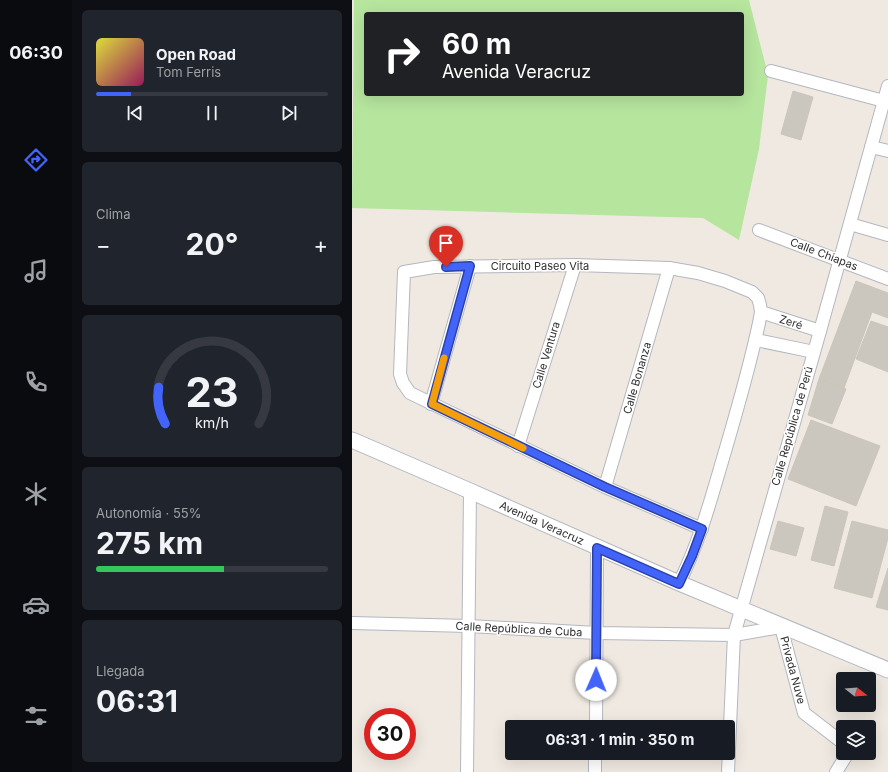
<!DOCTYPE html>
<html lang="es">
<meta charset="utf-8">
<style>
body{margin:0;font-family:Inter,sans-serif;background:#20242c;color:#f1f3f6;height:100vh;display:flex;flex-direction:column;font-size:15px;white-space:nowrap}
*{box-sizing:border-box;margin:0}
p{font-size:13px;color:#9ea1a6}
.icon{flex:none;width:22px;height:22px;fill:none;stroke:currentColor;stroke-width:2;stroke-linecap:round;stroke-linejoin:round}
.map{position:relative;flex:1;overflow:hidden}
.panel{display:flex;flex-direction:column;gap:10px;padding:10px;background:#0d0f14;width:280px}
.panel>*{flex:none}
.banner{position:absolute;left:12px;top:12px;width:380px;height:84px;border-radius:4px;box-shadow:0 4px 16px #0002;background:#202124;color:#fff;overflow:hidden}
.needle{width:26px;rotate:107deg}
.buttons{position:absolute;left:484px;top:672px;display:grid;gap:8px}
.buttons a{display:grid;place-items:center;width:40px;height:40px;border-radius:4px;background:#171b24;box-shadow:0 4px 16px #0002;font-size:20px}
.speed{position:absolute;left:12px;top:708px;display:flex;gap:8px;font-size:20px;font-weight:700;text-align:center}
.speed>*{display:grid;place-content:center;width:52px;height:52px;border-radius:50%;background:#171b24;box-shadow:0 4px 16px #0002;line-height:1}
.speed .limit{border:6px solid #d22;background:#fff;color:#111}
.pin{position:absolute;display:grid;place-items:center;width:34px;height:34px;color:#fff;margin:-41px -17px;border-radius:50% 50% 50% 0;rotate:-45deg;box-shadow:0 0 4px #0007}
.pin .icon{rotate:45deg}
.me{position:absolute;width:44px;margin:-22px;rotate:1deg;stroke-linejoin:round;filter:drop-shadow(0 0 3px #0008)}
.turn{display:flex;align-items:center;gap:14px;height:84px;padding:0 12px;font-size:18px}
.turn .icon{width:52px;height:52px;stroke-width:2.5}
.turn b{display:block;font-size:28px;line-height:34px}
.big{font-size:30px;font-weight:700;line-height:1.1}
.panel .card{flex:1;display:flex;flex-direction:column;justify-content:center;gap:6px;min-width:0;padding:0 14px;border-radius:6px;background:#20242c}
.panel .dial{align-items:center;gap:0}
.dial svg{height:104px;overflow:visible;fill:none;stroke:#363941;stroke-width:7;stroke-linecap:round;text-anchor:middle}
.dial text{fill:#f1f3f6;stroke:none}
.song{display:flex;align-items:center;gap:12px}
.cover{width:48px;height:48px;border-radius:6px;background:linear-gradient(135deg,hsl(60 70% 55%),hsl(330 70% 35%))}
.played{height:4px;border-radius:2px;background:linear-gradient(90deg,#4264fb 15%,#363941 15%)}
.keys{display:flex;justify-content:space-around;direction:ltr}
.heat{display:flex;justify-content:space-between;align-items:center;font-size:22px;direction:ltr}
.charge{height:6px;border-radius:3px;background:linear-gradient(90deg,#34c759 55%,#363941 0)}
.trip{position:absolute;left:153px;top:720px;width:230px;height:40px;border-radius:4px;background:#171b24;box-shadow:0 4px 16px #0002;font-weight:700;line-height:40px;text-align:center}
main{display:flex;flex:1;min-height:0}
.dock{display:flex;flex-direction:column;width:72px;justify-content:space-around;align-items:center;background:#090b0e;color:#9ea1a6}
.dock .icon{width:28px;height:28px}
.dock .on{color:#4264fb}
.dock b{font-size:18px;color:#f1f3f6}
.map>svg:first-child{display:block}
.green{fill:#b6e59e;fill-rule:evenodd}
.building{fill:#cbc7bf;stroke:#cbc5ba}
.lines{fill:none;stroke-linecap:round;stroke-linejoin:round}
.minor-casing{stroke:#b4b7c1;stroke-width:14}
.tertiary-casing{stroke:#b4b7c1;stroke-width:17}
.minor{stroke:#fff;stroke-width:12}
.tertiary{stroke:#fff;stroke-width:15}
.route-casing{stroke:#2b41a3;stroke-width:10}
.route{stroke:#4264fb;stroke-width:7}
.slow{stroke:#f59e0b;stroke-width:7}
.labels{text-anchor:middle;stroke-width:3;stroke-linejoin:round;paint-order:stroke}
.street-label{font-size:11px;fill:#2e2e2e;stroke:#fff}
</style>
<main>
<nav class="dock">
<b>06:30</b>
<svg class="icon on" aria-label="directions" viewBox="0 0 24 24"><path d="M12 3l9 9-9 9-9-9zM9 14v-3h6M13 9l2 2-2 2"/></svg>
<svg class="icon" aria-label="music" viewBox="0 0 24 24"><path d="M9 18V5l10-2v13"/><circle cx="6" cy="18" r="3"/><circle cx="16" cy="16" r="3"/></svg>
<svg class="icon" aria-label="phone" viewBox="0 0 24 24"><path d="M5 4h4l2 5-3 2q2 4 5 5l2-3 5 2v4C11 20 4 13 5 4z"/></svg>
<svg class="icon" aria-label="climate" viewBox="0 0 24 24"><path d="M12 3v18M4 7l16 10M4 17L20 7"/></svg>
<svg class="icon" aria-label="car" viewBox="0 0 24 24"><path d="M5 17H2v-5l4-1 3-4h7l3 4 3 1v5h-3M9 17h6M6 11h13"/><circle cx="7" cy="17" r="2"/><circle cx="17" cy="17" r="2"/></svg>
<svg class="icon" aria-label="filters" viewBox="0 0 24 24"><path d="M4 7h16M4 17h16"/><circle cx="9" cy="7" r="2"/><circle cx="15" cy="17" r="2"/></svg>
</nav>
<section class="panel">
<div class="card">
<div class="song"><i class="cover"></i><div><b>Open Road</b><p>Tom Ferris</p></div></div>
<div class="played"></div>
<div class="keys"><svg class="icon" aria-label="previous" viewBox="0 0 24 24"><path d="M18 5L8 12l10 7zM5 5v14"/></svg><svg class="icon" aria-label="pause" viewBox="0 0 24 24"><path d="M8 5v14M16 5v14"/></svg><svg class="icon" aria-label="next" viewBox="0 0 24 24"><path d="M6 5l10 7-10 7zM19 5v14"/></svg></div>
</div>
<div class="card"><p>Clima</p>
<div class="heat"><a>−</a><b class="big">20°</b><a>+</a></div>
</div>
<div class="card dial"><svg viewBox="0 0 100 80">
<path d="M14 69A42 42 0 1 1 86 69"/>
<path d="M14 69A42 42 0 0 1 9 41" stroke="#4264fb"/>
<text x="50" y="56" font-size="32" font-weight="700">23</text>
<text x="50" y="72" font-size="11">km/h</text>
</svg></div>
<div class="card"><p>Autonomía · 55%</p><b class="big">275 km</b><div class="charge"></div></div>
<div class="card"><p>Llegada</p><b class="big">06:31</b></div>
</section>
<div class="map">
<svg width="536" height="772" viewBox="0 0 536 772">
<rect width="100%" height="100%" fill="#efe9e1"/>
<!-- green -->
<path class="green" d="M2,0H397L416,75L407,149L387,240L351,218L0,208ZM14,14H390V94H14Z"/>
<!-- building -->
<g class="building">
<path d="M441,91L461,97L449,140L429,134Z"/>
<path d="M504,281L536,293V318L520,312L492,388L467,379Z"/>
<path d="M519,321L536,327V372L504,359Z"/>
<path d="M467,379L494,389L480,424L456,415Z"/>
<path d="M459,420L528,446L504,506L436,479Z"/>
<path d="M473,506L496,512L482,566L459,560Z"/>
<path d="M426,521L452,528L444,556L418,549Z"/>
<path d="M500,521L536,530V538L520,598L482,588Z"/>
<path d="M536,568V610L524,607Z"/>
</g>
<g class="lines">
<!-- minor casing -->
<g class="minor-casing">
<g id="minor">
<path d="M419,71L532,101"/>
<path d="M519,147L536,151"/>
<path d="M498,224L536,235"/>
<path d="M407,230L536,279"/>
<path d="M409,312L468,331"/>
<path d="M404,340L462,352"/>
<path d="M79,404L118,266"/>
<path d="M166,446L223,265"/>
<path d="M253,487L317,268"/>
<path d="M327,583C349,539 360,495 374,448C386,407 398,365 407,323L409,312L408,305L406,298L400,292L373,281L346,273L317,268L223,265L82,267L52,272L48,374L51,383L58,393L253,487L350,529"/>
<path d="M0,623L117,626L245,633L382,635L429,627L452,713L491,743"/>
<path d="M244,727L245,548"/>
<path d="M115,772L118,491"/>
<path d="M243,772V753"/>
<path d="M376,772L382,635L468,331L536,86"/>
<path d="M484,772L496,753"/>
</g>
</g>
<!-- tertiary casing -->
<g class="tertiary-casing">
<path id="tertiary" d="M0,440L118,491L327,583L536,670"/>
</g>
<!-- minor -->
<use href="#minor" class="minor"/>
<!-- tertiary -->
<use href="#tertiary" class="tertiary"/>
</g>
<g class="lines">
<!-- route casing -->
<g class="route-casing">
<path id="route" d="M94,267L118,266L80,404L253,487L350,529L340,556L327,584L245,548L244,680"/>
</g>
<!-- route -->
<use href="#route" class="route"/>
<!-- slow -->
<path class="slow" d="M92,358L80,404L171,448"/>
</g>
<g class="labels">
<!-- street labels -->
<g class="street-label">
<text transform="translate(472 254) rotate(21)" y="4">Calle Chiapas</text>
<text x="188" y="270">Circuito Paseo Vita</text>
<text transform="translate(439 322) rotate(18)" y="4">Zeré</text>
<text transform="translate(194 355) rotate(-73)" y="4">Calle Ventura</text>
<text transform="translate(285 378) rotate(-74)" y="4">Calle Bonanza</text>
<text transform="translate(440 426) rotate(-74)" y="4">Calle República de Perú</text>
<text transform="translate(190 523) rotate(24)" y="4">Avenida Veracruz</text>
<text transform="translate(167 629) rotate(3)" y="4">Calle República de Cuba</text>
<text transform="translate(441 670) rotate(75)" y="4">Privada Nuve</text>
</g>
</g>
</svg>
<div class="buttons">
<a><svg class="needle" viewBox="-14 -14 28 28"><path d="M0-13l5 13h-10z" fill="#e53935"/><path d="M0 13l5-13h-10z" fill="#9ea1a6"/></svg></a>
<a><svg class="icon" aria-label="layers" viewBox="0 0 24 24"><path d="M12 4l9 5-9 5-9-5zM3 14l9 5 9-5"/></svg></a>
</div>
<div class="speed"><div class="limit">30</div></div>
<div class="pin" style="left:94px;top:267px;background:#d93025"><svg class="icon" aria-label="arrive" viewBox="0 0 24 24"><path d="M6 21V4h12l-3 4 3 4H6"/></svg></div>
<svg class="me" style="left:244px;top:680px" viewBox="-20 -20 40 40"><circle r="19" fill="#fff"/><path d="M0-13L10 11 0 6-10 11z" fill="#4264fb"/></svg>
<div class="trip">06:31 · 1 min · 350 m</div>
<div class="banner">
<div class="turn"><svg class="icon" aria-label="right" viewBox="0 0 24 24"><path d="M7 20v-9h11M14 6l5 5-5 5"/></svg><div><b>60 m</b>Avenida Veracruz</div></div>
</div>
</div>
</main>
